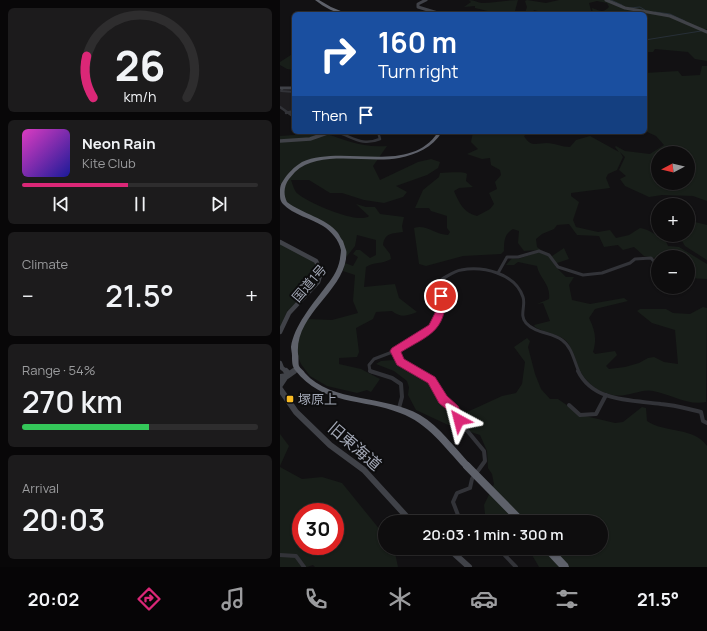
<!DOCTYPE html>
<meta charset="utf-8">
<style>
body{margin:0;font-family:Manrope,"Noto Sans JP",sans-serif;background:#1c1b1c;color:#f1f3f6;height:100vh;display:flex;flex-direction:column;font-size:15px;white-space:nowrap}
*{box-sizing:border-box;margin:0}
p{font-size:13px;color:#9b9c9e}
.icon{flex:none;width:22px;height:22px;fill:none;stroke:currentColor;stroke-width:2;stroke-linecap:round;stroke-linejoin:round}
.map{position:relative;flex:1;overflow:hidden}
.details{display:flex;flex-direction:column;gap:8px;padding:8px;background:#080708;width:280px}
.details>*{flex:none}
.banner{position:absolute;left:12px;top:12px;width:355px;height:122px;border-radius:6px;box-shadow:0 1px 3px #0004,0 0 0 1px #2e2d2e;background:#1a4fa0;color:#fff;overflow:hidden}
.needle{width:26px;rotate:263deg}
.controls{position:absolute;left:371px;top:146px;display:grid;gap:8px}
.controls a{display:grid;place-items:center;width:44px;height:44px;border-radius:50%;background:#0e0d0e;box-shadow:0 1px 3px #0004,0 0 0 1px #2e2d2e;font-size:20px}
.speed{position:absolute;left:12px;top:503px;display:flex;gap:8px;font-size:20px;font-weight:700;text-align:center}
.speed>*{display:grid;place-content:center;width:52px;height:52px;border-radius:50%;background:#0e0d0e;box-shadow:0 1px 3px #0004,0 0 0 1px #2e2d2e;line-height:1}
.speed .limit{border:6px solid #d22;background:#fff;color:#111}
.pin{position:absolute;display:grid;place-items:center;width:34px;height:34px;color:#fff;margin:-17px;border:2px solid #fff;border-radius:50%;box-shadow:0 1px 4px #0007}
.me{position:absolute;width:44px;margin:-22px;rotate:322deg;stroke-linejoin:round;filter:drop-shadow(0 0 3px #0008)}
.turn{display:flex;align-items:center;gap:14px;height:84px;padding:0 20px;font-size:18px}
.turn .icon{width:52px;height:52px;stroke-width:2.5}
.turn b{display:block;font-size:28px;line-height:34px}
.then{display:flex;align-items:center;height:38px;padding:0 20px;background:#0003;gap:8px;font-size:15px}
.big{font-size:30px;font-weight:600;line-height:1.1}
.details .tile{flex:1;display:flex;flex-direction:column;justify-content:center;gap:6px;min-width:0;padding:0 14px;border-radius:6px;background:#1c1b1c}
.details .dial{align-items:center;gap:0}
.dial svg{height:104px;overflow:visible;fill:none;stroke:#2e2d2e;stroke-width:7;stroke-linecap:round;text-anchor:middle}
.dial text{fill:#f1f3f6;stroke:none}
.song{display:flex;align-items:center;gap:12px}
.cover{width:48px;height:48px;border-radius:6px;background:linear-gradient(135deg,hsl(310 70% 55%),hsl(240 70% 35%))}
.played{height:4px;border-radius:2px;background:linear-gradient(90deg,#db2777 45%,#2e2d2e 45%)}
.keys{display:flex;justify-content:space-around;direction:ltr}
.heat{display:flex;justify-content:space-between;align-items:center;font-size:22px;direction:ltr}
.charge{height:6px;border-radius:3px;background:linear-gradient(90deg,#34c759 54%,#2e2d2e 0)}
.trip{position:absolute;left:98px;top:515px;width:230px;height:40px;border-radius:20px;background:#0e0d0e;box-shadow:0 1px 3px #0004,0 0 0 1px #2e2d2e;font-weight:600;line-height:40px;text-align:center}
.tab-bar{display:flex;height:64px;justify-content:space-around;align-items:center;background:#060506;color:#9b9c9e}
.tab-bar .icon{width:28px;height:28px}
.tab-bar .current{color:#db2777}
.tab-bar b{font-size:18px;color:#f1f3f6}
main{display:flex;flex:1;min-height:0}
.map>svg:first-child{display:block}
.built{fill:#1e1d20}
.green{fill:#181e19;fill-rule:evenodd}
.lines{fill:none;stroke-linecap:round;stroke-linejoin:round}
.stream{stroke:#272f37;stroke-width:1}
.street-far3{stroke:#323338;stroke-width:2}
.street-far2{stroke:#323338;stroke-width:2.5}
.street-far1{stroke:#323338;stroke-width:3}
.street{stroke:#323338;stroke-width:4}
.secondary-far3{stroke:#404248;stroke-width:3}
.secondary-far2{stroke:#404248;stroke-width:3.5}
.secondary-far1{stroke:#404248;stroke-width:4.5}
.secondary{stroke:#404248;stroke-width:6}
.highway{fill:#5e616a;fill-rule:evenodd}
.highway-bridge{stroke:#5e616a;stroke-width:8}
.route{fill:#db2777;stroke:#8e194d}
.poi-dot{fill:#fabb23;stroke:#0d0d0e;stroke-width:1.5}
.labels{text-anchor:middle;stroke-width:4;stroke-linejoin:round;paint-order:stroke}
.street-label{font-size:13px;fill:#a2a7b5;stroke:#0d0d0e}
.poi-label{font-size:13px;fill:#a2a7b5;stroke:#0d0d0e;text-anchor:start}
.near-street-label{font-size:16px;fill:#a2a7b5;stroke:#0d0d0e}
</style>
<main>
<section class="details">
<div class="tile dial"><svg viewBox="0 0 100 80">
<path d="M14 69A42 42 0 1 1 86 69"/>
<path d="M14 69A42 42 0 0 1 9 37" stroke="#db2777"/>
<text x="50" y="56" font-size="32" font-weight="700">26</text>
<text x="50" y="72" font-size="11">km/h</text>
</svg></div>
<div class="tile">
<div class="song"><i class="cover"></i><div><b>Neon Rain</b><p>Kite Club</p></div></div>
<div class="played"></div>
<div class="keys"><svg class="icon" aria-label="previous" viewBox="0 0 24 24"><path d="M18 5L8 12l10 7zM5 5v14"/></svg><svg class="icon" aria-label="pause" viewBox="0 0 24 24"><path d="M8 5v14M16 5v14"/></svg><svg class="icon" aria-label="next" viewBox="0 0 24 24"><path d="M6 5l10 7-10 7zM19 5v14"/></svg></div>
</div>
<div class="tile"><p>Climate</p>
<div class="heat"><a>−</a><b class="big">21.5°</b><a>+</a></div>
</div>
<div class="tile"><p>Range · 54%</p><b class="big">270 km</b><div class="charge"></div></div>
<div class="tile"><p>Arrival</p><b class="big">20:03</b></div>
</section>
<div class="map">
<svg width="427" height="567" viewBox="0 0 427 567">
<rect width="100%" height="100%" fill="#121113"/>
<!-- built -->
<path class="built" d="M0,90H14V114L12,115L0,107Z"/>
<!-- green -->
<g class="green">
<path d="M189,0C195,0 198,3 202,3C214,3 226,0 238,0L235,11L212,12L195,8V6L184,7L191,2Z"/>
<path d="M247,0L266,3L279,0H427V29H421L427,33V61L415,59L408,52L375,49L373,52H365V14H313L312,8C319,10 323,14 329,7L327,3L317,1L309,3L312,14H268L254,10L252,14L245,13L247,7L245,1Z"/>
<path d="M14,53V70L7,69L0,65V62Z"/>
<path d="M422,66H427V201L413,196L382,195L369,197L345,186L340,179L346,176L339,170L345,157L340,152L343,157L337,170L328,174L326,178L330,188L291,193V196L299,202L293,220L296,227L318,232L330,230L336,238L349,235L360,228C369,229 377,237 384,237L388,246L399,247L427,264V279L408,278V257L373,258L364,256L354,247L343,250L338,245L324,247L319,236L297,235L289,224L277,225L274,229L262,234L256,239L257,247L261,250L244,251L238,243L239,231L233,229C224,234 224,242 224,251L221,254L183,256L146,266L139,264L134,228C146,224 156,235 168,235L170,232L167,228V216L151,211L149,208H135L143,190L159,177L160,173C167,173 183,171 187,174L186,181L193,187L179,188L174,191C179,203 184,213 197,216L210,209L214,204L209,193L217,189L215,182L221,175L220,170L211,165L210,158L202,159L187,154L198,149L191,142L193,132H250L244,136C251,148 257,143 267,143C274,143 282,147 290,147L296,140L310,136L339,152L335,147L336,146L345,151L370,154L384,145L376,136L365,131V73L398,71L402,76L420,75ZM378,153H408V183H378Z"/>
<path d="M43,133C67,140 81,148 107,146L93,166L100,180L138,162L151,159L160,162L158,168L147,175L116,186L127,192L123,197L104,203L84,200L62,193H50L29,180H11C13,185 14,191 18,194C29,203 79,225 89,216L76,204L86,207H95L100,214L124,217L122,226L123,232C112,234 105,232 103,245L110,254L111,259C103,264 93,262 86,267L84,287L115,284L119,298L137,312C127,316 121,318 112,311L96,312L93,319L76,328L79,352L77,357L59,358V364L81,369L100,379L91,392L87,390L77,393L47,386L30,376L21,364L14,346L15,336L28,319L52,320L78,313L73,301L75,275L63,271L65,263L73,266L78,257L73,254L76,250H80L90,258L96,255V240L77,235L75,246L64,260L56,233L10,207L2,195L4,183L0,184V136Z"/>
<path d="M415,222L427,225V260L405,246L402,241L411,231L408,228V223Z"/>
<path d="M0,240L36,263L39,272L33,286L7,315L8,309L0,328Z"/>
<path d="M284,248L289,259L277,263L275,266L286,277H294L289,285L292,300L310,304L344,298L348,301L315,309L309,318C315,330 317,339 313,352L315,354L335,351L337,355L326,366L329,369L345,367L359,363L368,358L374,357L384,362L398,364L395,330L372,323L357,311L360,309H386L393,313L410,314L423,307L427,308L426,402C408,406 390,394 373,391C362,388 347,398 333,395C311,390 302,378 293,357C292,353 290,346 288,343C282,334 264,333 255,327L254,325L270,321L263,303L257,304L269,299C271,284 259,278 257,266L238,262L234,265H226L232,258L238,259L259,252L272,256Z"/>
<path d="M247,338L250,341L248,347L255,374L261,389L270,399H278L301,415L335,423L343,422L362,407L366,408L367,421C384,433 415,427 427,446V567H259L248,548H321V522H201L205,514L204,505L214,484L212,474L208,468L207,451L200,435L166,424L136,410L128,395L129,387L127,381L114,371L96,364L101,361L113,360L140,373L150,382L162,404L174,413H185L222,396L236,393L242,384L245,362L234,347Z"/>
<path d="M0,434L9,446L0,466Z"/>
<path d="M0,467L22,479L42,477L62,483L105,536V548H114L118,567H35L33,565L27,567H0ZM21,512H55V546H21Z"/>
</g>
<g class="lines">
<!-- stream -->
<g class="stream">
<path d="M331,0L342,5"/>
<path d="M350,8L360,7L365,10"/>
<path d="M375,12L390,14L405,21"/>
<path d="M365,40L421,31"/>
</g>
<!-- street-far3 -->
<path class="street-far3" d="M3,88L1,91L14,92"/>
<!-- street-far2 -->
<g class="street-far2">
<path d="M0,107L14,117"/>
<path d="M6,113L14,111"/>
<path d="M56,132C72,136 81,147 100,139L98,132"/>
</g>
<!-- street-far1 -->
<g class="street-far1">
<path d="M218,273L227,257H238L259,251L269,255L278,267L303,275L322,273L350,263L355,259L371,258L378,266"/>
<path d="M115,351L120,362L138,372"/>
<path d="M92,372L90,371L89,365L94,359L115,351L153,328L162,307V279C168,276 174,271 181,270C203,266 235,273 243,297C246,306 239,315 246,323C256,334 272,332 282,340C292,347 294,361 299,372"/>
</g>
<!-- street -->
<g class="street">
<path d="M90,371L112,378L121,384L122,397L119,408"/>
<path d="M136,371L152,380L163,399L175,410L180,422L204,451L205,461L192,479L190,488L177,493L173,502L178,515L190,522"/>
<path d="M298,371C313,402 351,400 381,404C395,405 408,409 421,412L423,421L427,423"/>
<path d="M289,405L300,415L316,414L326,395"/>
<path d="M218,548L236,567"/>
<path d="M0,555L16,556L24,567"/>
</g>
<!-- secondary-far3 -->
<g class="secondary-far3">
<path d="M146,0L138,4V7L161,14"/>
<path d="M326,0L345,8L390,16L427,32"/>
<path d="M0,88H14"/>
</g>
<!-- secondary-far2 -->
<path class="secondary-far2" d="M0,141L30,139L50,132"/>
<!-- secondary-far1 -->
<g class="secondary-far1">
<path d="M0,242L36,261L41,272L38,282L9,313L0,332"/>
<path d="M0,363L2,368L7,372"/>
<path d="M13,372L17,369"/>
</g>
<!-- secondary -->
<g class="secondary">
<path d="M0,377L7,376L14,371"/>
<path d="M0,385L8,373L6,371"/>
<path d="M0,389L16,412L50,445L84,470L127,517L134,522"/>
<path d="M168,548L189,567"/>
</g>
<!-- highway -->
<g class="highway">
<path d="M35,0H39L51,7L68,14C56,14 44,7 35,0Z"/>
<path d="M158,132H162C152,148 137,154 119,158C88,164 40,149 15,172C13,174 11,177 9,179C4,186 3,194 7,202C23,214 46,218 58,233C60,236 61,239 63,241C64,244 65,247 66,250C67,252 66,256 66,259C61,293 15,315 18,354C19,357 18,363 19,366C20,368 24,371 25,373C51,403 106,395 140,415C160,427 174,447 190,464L191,466L190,468L187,470L184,468C165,448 148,423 120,413C83,398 43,406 15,370C12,366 12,361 12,356C12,353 11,349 11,347C14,326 32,305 44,289C51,280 58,271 60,259C60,257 61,253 61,250C59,240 51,231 43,226C32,219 12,214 3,204C0,201 0,197 0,193C0,188 0,185 3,181C8,173 14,167 22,162C63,144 130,176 158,132Z"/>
<path d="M263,548H273L288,564L289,567H279L264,551Z"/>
</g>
<!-- highway-bridge -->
<path class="highway-bridge" d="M187,466L242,522"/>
</g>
<!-- route -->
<path class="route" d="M161,292L166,296C165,332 149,335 121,352L124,359L155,377L167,396L178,406L185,420L183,423H175L171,413L159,403L148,383L117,365L110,351L112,348L149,325L156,311L157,296Z"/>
<!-- markers -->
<rect class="poi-dot" x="6" y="395" width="8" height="8" rx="2"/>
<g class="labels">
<!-- street labels -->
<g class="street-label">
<text transform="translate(29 283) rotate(-49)" y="5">国道1号</text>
</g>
<!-- poi labels -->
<g class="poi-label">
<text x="18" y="404">塚原上</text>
</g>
<!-- near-street labels -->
<g class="near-street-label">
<text transform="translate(75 446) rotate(41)" y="6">旧東海道</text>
</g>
</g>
</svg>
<div class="controls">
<a><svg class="needle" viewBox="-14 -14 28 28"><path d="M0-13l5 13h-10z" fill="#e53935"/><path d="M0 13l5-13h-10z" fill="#9b9c9e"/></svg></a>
<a>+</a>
<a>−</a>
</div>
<div class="speed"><div class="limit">30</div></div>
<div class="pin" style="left:161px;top:296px;background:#d93025"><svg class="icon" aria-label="arrive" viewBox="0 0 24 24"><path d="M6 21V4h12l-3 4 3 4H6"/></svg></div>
<svg class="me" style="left:179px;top:420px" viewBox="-20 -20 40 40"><path d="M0-17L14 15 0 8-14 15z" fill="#db2777" stroke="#fff" stroke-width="4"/></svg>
<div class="trip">20:03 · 1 min · 300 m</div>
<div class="banner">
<div class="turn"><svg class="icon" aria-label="right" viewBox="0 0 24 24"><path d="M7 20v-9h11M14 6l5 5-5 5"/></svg><div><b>160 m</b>Turn right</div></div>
<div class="then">Then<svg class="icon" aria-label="arrive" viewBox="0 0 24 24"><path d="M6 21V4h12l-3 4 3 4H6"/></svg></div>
</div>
</div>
</main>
<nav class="tab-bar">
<b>20:02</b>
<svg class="icon current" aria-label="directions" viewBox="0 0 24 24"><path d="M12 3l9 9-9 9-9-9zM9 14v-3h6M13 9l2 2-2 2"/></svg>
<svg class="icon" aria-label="music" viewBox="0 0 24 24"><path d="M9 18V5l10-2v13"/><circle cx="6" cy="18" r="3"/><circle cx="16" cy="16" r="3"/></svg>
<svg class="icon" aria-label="phone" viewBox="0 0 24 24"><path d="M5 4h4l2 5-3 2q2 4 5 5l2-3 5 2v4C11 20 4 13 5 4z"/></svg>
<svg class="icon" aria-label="climate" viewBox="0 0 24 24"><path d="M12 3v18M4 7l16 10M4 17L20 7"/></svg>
<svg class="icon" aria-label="car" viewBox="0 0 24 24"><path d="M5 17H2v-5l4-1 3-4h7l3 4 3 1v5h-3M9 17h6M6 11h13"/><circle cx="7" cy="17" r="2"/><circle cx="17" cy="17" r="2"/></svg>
<svg class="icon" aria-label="filters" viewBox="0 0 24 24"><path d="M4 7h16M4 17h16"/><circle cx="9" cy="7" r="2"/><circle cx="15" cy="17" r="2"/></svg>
<b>21.5°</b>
</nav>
